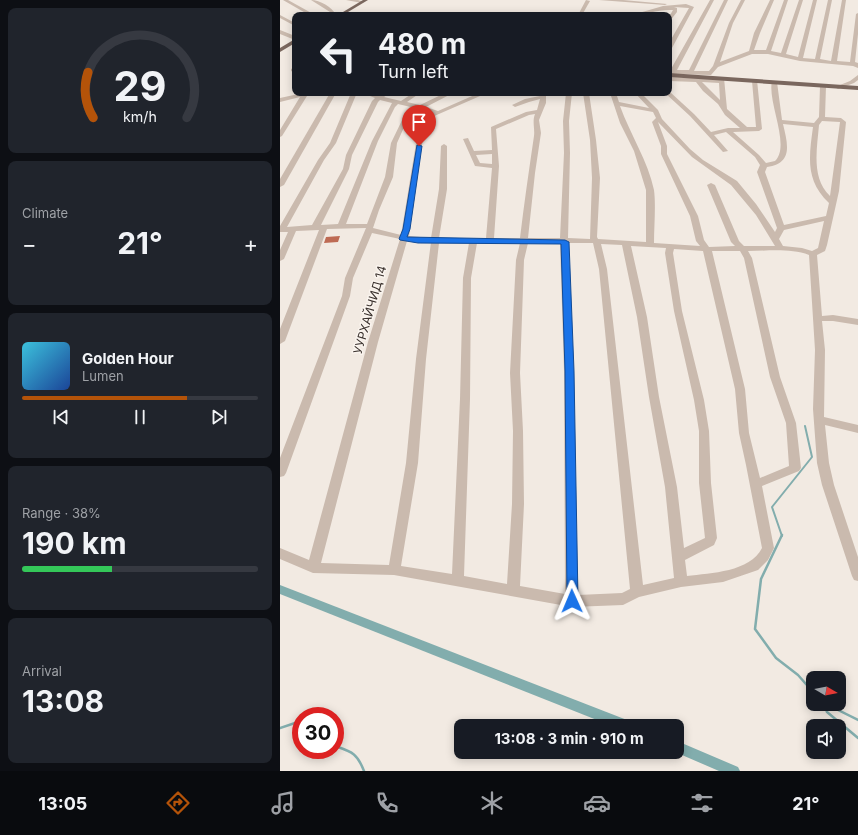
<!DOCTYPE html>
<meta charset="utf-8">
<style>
body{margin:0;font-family:Inter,sans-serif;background:#20242c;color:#f1f3f6;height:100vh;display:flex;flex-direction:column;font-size:15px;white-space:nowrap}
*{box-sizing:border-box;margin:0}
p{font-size:13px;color:#9ea1a6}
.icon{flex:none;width:22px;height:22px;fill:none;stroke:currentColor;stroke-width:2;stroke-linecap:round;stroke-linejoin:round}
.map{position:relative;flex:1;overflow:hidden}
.details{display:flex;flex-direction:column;gap:8px;padding:8px;background:#0d0f14;width:280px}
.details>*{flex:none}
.top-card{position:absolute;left:12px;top:12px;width:380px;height:84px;border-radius:8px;box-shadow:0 2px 10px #0003;background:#171b24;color:#f1f3f6;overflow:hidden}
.needle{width:26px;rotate:100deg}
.controls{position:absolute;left:526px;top:671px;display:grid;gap:8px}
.controls a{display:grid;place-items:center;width:40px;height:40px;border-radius:8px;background:#171b24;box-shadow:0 2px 10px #0003;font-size:20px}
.speed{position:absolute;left:12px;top:707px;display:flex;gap:8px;font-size:20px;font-weight:700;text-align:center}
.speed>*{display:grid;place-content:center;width:52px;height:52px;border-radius:50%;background:#171b24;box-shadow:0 2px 10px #0003;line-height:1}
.speed .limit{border:6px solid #d22;background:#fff;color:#111}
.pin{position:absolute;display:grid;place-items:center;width:34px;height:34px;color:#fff;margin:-41px -17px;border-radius:50% 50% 50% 0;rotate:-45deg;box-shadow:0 0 4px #0007}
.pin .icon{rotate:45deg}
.me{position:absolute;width:44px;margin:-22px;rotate:359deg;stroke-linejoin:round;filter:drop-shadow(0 0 3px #0008)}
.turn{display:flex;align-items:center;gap:14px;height:84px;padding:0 20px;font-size:18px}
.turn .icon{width:52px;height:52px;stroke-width:2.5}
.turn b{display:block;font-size:28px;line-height:34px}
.big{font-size:30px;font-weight:700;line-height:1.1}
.details .card{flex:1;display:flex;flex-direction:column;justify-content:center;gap:6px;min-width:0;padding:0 14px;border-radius:8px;background:#20242c}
.details .dial{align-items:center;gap:0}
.dial svg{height:104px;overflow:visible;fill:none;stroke:#363941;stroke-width:7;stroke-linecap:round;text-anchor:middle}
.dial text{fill:#f1f3f6;stroke:none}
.song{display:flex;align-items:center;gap:12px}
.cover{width:48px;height:48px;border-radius:6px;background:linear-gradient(135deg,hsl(190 70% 55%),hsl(220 70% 35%))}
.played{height:4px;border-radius:2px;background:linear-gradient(90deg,#b45309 70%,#363941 70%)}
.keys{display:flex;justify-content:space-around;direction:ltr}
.heat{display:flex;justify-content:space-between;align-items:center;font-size:22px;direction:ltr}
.charge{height:6px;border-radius:3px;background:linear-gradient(90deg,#34c759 38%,#363941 0)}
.trip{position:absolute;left:174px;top:719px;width:230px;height:40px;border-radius:8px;background:#171b24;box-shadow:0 2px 10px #0003;font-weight:700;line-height:40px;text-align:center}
.tabs{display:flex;height:64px;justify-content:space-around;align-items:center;background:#090b0e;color:#9ea1a6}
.tabs .icon{width:28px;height:28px}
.tabs .current{color:#b45309}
.tabs b{font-size:18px;color:#f1f3f6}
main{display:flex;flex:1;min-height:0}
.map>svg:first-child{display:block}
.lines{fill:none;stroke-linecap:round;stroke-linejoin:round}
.stream-far1{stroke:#82adad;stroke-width:2}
.stream{stroke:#82adad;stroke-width:2.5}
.canal{fill:#82adad;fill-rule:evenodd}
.building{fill:#be6b54}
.minor{fill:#cabaae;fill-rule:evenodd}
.major{fill:#7a675e;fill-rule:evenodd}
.route{fill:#1a73e8;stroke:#114b97}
.labels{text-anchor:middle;stroke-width:3;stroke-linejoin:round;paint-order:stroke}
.street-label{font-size:12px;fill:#39302c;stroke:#faf4ee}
</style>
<main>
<section class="details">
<div class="card dial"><svg viewBox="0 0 100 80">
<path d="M14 69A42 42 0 1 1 86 69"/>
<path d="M14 69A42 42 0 0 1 10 34" stroke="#b45309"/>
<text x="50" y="56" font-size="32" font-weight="700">29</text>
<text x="50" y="72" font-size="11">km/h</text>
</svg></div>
<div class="card"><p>Climate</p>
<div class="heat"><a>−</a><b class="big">21°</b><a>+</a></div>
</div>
<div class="card">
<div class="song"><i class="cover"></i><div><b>Golden Hour</b><p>Lumen</p></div></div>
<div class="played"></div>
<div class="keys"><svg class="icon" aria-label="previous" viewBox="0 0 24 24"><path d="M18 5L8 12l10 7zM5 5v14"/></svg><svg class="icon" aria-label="pause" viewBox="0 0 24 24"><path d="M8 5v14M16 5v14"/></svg><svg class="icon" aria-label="next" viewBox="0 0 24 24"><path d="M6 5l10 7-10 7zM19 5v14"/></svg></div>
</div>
<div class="card"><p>Range · 38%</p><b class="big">190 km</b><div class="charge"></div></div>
<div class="card"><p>Arrival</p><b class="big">13:08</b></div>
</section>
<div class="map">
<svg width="578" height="771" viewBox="0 0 578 771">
<rect width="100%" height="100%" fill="#f2eae2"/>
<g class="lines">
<!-- stream-far1 -->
<path class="stream-far1" d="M502,536L492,507L532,457L525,426"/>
<!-- stream -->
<g class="stream">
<path d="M502,535L481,579L475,629L496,658L518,675L533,692"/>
<path d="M544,704L547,712L578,738"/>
<path d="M546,704L578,720"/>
<path d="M0,728L18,722L21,723"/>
<path d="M55,746C72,752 77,753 84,771"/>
</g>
<!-- canal -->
<g class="canal">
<path d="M0,585L347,720L351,722L353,726H332L0,594Z"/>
<path d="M397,741L458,767L460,771H439L395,752H397Z"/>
</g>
</g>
<!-- building -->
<path class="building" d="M60,236L58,242L44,243L46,237Z"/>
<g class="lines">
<!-- minor -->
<g class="minor">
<path d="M3,0H8L35,15H29Z"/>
<path d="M31,0C40,0 52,7 56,15H52L50,12Z"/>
<path d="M66,0H78L84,2L82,3Z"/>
<path d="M306,0L310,1L302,15H298Z"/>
<path d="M319,0H343L387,4L385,5Z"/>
<path d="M430,0H434L397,70H409L444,0H448L414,71H429L433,66L449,23L461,0H465L453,23L440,62L469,51L474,33L490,0H494L480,33L474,50H486L504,0H508L491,51L501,53L519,0H523L506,54L518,57L533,0H537L523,58L535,59L548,0H552L540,59L551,61L562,0H566L557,61L570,62L576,14L578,13V34L575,62L578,63V68L573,66L520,61L488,54H472L438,67L431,75L389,74V69H391Z"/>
<path d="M406,4L414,7L392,48L389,50V43L409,8L394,7L397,8V12L389,22V17L393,10C378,9 366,15 352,15L383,6Z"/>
<path d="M0,15L15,23V26L0,18Z"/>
<path d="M0,30L15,36V40L0,34Z"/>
<path d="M15,67V73L11,71V69Z"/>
<path d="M415,75C426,82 433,77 444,78L447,109L467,127H476L472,81L477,80L482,129L479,131L453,132L479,155L486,163L495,161C511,146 487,102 492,81L497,82L502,120L534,123L539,117L540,86L543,84L546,86L545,117L561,118L566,122L559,191L547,245L545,251L537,255L542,316L553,315L578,319V325L553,321H542L545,350L544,417L578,425V433L545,425L549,463L554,485L578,557V581L574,580L572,576L542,485L537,463L533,409L535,350L529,255C510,248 488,251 468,251L472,258L500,377L516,423L521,468L519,471L482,486L494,548L488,560L478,570L443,582L401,587L359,597L343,605L292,607L114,575L33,573L0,559V548L29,560L88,342L120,239L92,233L73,278L70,296L6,473L4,476L0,477V458L62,296L65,278L86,228L47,229L5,341L0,344V329L39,230L16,231L4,259L0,261V250L8,232H0V226L38,160L50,143L71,93H94L99,95L103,93H110L104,97L121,101L133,93H140L127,102L140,105L165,93H173L146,107L158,111L199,93H207L152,117L147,122L144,131L129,236L151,238L159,189L161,146L164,144L167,146V189L159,238H206L212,168L195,166L183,139L188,138L194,151L212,150L211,127L246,112L257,110L260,99L249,102L235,107L232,105L245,99L260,96V93H266V103L259,120L261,133L255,173L248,238H280L284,153L283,121L286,93H292L289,121L290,153L288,238L310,239L312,178L310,140L303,93H309L316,140L320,178L317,237L318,239L366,242V190L354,151L340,123L330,93H336L339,102L369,108L355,93H361L378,110L382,119L410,149L423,160L457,181L476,204L495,232L497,228L477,172L480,165L475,157L446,132L434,135L448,151L443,152L410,116L385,93L390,92L414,114L431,132L448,128H460L445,115L438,104L423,91L416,82L389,81V77L413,78V76ZM422,82L439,83L440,100ZM76,95L90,96L95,98L92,101L66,155L63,169L32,225L7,227L44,160L56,143ZM100,100L112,103L92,141L58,224L41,225L69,169L72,155L98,102ZM118,104L135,108L125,114L111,143L105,177L87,224H66L98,141L115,107ZM340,106L373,112L376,118L372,122L381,146V154L410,216L416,241L420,246L374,243C374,227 376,205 374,190C368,161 350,134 340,106ZM142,109L152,113L142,120L138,131L121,235L93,228L99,210L113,177L117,143L129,116ZM255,114C252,122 255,128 254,136C249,170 244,204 240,238H214L219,166L216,129L249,115ZM542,121L560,122L550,196C531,178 537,149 539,125ZM378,122L412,157L451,185L476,215L495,246H464L459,241L435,185L431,183L427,185L451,242L455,246L429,247L424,240L418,216L387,154V146ZM503,124L533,127C529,157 525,180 549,203L546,216L504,225L485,172L487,167C513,163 508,145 503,124ZM212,154V164L200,163L196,155ZM544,221L538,248L532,251L522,248L503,246L499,239L504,230ZM127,241L151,242L136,359L126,463L109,565L41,563L98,342ZM159,243H189L183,278L180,399L172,574L121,566L138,463L146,359ZM197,243H240L236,260L230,373L233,431L232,504L227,584L184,576L190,399L191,278ZM248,243H280L284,371L285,594L240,586L244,504L243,431L240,373L244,260ZM288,243H313L319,269L350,589L342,593L298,595L294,371ZM321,244L342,245L357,317L369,397L385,487L394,578L363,585L327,269ZM351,246L386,248L385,253L394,311L414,400L419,431V483L425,538L404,548L397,487L379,397L367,317ZM394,249L423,251L455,389L459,433L466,465L482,548C470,572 431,573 407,576L405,560L434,545L437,538L431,483L429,431L424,400L402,311L393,253ZM432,251H460L464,258L490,377L506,423L509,466L480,478L469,433L465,389Z"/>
<path d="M578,75V80L574,83L558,89L555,87L570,81Z"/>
<path d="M23,93L30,94L27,96L2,136L0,137V130L20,97L0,102V98Z"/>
<path d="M50,93H56L4,185L0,187V179Z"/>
</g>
<!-- major -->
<g class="major">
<path d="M83,0H88L63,15H58Z"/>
<path d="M15,39V43L0,52V48Z"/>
<path d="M389,73L578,86V90L389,77Z"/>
</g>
</g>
<!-- route -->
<path class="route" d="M137,145L142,146L130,229L127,237L285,240L289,242L294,371L298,601L297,605L292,607L288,605L287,601L285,371L281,244L138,243L120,240L119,239L123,229Z"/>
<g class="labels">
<!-- street labels -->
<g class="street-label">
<text transform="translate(90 310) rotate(-74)" y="4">УУРХАЙЧИД 14</text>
</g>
</g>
</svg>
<div class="controls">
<a><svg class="needle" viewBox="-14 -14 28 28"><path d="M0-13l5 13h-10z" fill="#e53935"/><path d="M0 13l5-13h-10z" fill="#9ea1a6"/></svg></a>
<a><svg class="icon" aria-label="sound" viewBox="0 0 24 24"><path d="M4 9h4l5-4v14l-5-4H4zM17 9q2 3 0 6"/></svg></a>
</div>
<div class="speed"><div class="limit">30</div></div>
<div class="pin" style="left:139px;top:146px;background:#d93025"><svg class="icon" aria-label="arrive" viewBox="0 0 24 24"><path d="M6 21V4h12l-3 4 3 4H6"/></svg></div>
<svg class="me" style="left:292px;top:601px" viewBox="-20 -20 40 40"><path d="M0-17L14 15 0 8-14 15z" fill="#1a73e8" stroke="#fff" stroke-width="4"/></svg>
<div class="trip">13:08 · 3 min · 910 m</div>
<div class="top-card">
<div class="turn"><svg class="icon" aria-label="left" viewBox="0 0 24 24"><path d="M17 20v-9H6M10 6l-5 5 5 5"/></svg><div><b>480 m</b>Turn left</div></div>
</div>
</div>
</main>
<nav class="tabs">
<b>13:05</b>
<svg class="icon current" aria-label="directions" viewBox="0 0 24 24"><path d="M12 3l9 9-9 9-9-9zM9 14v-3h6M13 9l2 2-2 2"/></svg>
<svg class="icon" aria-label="music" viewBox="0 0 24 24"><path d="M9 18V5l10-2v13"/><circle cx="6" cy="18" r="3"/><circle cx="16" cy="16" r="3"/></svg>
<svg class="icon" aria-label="phone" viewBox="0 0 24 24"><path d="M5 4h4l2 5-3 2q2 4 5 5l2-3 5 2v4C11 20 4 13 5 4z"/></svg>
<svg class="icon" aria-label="climate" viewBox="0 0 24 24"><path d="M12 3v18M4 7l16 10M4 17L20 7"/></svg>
<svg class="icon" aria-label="car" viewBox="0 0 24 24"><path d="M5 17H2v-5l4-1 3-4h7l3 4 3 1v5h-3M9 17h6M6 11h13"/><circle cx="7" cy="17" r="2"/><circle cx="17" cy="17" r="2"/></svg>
<svg class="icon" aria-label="filters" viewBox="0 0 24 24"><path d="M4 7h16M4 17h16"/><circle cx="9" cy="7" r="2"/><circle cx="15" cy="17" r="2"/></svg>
<b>21°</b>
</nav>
